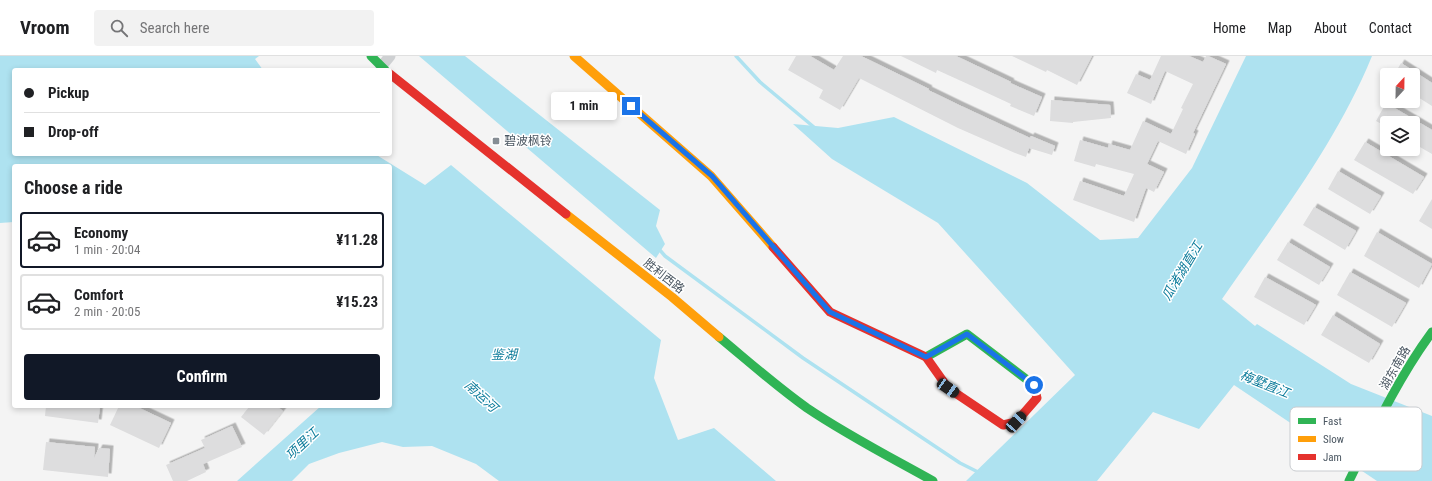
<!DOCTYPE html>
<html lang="en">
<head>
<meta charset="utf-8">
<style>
	body { margin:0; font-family:"Roboto Condensed","Noto Sans SC",sans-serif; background:#f2f2f2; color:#202124; height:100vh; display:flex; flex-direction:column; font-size:15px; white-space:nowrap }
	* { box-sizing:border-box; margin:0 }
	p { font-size:13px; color:#757577 }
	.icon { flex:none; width:22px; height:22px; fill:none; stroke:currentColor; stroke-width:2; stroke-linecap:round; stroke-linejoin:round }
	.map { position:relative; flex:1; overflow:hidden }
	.side { position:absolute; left:12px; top:108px; width:380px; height:244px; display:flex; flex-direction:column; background:#fff; border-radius:4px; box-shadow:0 2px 6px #0003 }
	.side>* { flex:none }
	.banner { position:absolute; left:12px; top:12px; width:380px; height:88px; border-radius:4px; box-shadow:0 2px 6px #0003; display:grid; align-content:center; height:88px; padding:0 12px; background:#fff }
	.needle { width:26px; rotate:22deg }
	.fabs { position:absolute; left:1380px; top:12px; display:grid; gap:8px }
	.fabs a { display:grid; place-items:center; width:40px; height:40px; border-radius:4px; background:#fff; box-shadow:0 2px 6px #0003; font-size:20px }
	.end { position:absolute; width:18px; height:18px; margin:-9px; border:5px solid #1a73e8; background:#fff; box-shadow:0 0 0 2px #fff }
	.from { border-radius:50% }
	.bubble { position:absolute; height:28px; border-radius:4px; background:#fff; box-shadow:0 2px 6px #0003; font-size:13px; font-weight:700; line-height:28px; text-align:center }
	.car { position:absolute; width:12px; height:24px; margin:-12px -6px; border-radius:5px; box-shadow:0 0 3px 1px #0007; background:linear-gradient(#222 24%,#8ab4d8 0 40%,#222 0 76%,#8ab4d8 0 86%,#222 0) }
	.banner b { display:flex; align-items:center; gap:14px; height:38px; font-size:15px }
	.banner b+b { border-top:1px solid #e0e0e0 }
	.banner i { width:10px; height:10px; background:#202124 }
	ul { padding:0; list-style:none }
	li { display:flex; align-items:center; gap:12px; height:56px; margin:0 8px 6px; padding:0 4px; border:2px solid #e0e0e0; border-radius:4px }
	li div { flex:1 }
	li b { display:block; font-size:15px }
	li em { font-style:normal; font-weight:700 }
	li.selected { border-color:#111827 }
	li>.icon { width:36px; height:36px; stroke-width:1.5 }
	h2 { padding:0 12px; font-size:18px; line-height:48px }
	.primary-button { display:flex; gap:8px; margin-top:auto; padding:8px 12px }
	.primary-button a { flex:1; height:46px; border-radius:4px; background:#111827; color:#fff; font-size:16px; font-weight:700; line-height:46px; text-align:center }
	header { display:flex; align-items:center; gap:24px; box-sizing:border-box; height:56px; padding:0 20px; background:#fff; border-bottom:1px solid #e0e0e0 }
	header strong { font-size:19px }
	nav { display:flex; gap:22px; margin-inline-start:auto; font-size:14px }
	.search { width:280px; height:36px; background:#f2f2f2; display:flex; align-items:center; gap:10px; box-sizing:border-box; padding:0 14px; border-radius:4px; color:#757577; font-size:15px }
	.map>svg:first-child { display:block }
</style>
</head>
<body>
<header>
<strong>Vroom</strong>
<div class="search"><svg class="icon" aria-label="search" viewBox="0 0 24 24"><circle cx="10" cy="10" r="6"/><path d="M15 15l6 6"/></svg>Search here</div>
<nav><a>Home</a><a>Map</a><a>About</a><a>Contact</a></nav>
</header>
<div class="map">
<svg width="1432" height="425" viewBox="0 0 1432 425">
	<defs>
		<filter id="shadow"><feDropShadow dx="3.5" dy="-3.5" stdDeviation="0" flood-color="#0004"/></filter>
	</defs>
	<rect width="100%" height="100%" fill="#f4f4f4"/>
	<g fill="#aee2f0">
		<polygon points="0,0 259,0 255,3 263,14 14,14 14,98 375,98 425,129 451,109 661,284 654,322 678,384 714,372 776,425 499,425 476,408 432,390 403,391 382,386 339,397 309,408 292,425 237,425 321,350 390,350 390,110 14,110 14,166 0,167"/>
		<polygon points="419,0 465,0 660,154 656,170 665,188 656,202"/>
		<path d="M1246,0h126c-36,88 -96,165 -150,243l33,27 2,-2 94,60 81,32v65h-55l-143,-96 -35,44 -46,-17 -56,69h-131l109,-106 -137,-152 -106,-64 -39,-35 45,4 56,-11 133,66 73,57 38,-2 54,-70z"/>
	</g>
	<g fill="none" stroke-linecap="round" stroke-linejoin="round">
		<g stroke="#aee2f0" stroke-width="3.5">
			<polyline points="736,0 760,26 815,72"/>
			<polyline points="658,192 665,200 803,302 960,407 980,417"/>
		</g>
	</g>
	<g fill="#ddddde" filter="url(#shadow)">
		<polygon points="796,0 810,0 834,14 843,0 861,0 929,33 928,34 959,49 1030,82 1031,80 1055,90 1052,99 1029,92 1026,101 1015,97 958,72 859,22 840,54 819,42 823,34 788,14"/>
		<polygon points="901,0 956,0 1011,26 1010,27 1042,41 1034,60 1010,50 1011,48 970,29 937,14 936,17"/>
		<polygon points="1012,0 1092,0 1077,29 1053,17 1053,16 1053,17 1047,14 1046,16"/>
		<polygon points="1161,0 1189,0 1203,6 1206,0 1208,0 1226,8 1193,77 1195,78 1186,98 1158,85 1147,108 1164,116 1154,136 1146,132 1134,166 1073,144 1080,125 1124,140 1134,118 1096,108 1095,111 1074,105 1080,84 1108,92 1109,88 1130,94 1143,65 1171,78 1183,53 1181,52 1193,28 1165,15 1151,48 1127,37 1136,18 1150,24"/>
		<polygon points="1401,7 1432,27 1432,50 1413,38 1413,19 1394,19"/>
		<polygon points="1051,44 1110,49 1111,62 1073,66 1073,67 1050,65"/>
		<polygon points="1386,47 1432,74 1432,98 1413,87 1413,67 1387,67 1387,71 1376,65"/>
		<polygon points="1365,86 1424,121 1413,138 1354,104"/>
		<polygon points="1338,115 1381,140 1370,158 1328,133"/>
		<polygon points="1432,143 1432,173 1419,165"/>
		<polygon points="1314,151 1356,175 1345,194 1303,169"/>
		<polygon points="1377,176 1432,208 1419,232 1364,200"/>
		<polygon points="1288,186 1330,211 1319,229 1277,204"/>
		<polygon points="1350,216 1406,247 1392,271 1337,239"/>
		<polygon points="1265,221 1316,249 1304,269 1254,241"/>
		<polygon points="1333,259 1380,288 1369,307 1321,279"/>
		<polygon points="46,350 100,350 98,367 45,360"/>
		<polygon points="119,350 135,350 171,367 159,392 110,369"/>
		<polygon points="250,350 276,350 283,355 264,379 241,361"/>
		<polygon points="232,370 242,391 203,408 206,416 187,425 173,425 166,409 205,392 201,384"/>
		<polygon points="46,386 95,391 94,402 99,392 110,393 108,421 43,414"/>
	</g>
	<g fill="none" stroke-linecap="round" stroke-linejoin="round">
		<polyline stroke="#ced0d2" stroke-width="11" points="381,11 390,0"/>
		<g stroke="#30b455" stroke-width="9">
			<polyline points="371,0 385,14"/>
			<path d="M719,281c29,24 57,49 88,71 40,27 83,49 126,73"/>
			<polyline points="926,301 967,278 1034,329 1036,338"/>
			<path d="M1349,425c25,-51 49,-103 83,-149"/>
		</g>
		<g stroke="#ff9f0a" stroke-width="9">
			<polyline points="574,0 711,120 773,191"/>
			<polyline points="566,158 672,241 719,281"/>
		</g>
		<g stroke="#e5322d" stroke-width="9">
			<polyline points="390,18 566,158"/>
			<polyline points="773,191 830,256 926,301 948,332 1003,369 1016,366 1037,342 1036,338"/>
		</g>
	</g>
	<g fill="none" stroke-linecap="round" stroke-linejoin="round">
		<polyline stroke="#1a73e8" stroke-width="5" points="631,50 712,120 830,256 926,301 967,278 1034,329"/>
	</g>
	<rect fill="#868d94" stroke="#fff" stroke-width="1.5" x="492" y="81" width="8" height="8" rx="2"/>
	<g text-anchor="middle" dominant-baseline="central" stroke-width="3" stroke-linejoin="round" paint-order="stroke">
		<g font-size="12" fill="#4a5661" stroke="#fff" text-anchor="start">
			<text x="504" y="85">碧波枫铃</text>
		</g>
		<g font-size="12" fill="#4a5661" stroke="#fff">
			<text transform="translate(664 220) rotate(38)">胜利西路</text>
			<text transform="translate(1395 312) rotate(-60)">湖东南路</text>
		</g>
		<g font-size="13" font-style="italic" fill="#0c7c9b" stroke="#fff">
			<text transform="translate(1182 215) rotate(-59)">瓜渚湖直江</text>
			<text x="504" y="298">鉴湖</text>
			<text transform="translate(1265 328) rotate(22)">梅墅直江</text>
			<text transform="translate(481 340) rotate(43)">南运河</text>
			<text transform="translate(302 388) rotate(-43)">项里江</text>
		</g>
	</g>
	<rect x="1290" y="351" width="132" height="64" rx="6" fill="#fff" stroke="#c9ccd0" stroke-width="1"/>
	<rect x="1298" y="362" width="18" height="6" fill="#30b455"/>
	<rect x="1298" y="380" width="18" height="6" fill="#ff9f0a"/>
	<rect x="1298" y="398" width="18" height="6" fill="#e5322d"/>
	<g font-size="11" fill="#4a5661">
		<text x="1323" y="369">Fast</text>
		<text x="1323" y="387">Slow</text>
		<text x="1323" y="405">Jam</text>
	</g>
</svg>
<div class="fabs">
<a><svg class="needle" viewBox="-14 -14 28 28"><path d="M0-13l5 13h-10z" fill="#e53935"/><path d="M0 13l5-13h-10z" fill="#757577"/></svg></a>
<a><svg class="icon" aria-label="layers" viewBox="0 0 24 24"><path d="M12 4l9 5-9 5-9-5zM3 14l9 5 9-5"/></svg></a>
</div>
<i class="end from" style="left:1034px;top:329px"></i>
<i class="end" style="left:631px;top:50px"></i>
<div class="bubble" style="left:551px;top:36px;width:66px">1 min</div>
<i class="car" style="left:948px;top:332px;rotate:124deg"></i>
<i class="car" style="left:1016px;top:366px;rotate:42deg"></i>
<div class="banner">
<b><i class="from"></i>Pickup</b>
<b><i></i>Drop-off</b>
</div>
<section class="side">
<h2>Choose a ride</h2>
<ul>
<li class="selected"><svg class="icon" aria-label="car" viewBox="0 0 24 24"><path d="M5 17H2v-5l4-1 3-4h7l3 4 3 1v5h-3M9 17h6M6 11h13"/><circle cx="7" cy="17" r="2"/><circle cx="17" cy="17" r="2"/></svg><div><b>Economy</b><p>1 min · 20:04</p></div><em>¥11.28</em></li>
<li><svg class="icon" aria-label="car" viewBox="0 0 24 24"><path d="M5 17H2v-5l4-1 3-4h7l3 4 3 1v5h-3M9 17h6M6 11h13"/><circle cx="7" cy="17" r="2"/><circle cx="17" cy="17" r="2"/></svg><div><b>Comfort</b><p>2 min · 20:05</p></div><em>¥15.23</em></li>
</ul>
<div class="primary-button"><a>Confirm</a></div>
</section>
</div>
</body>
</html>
